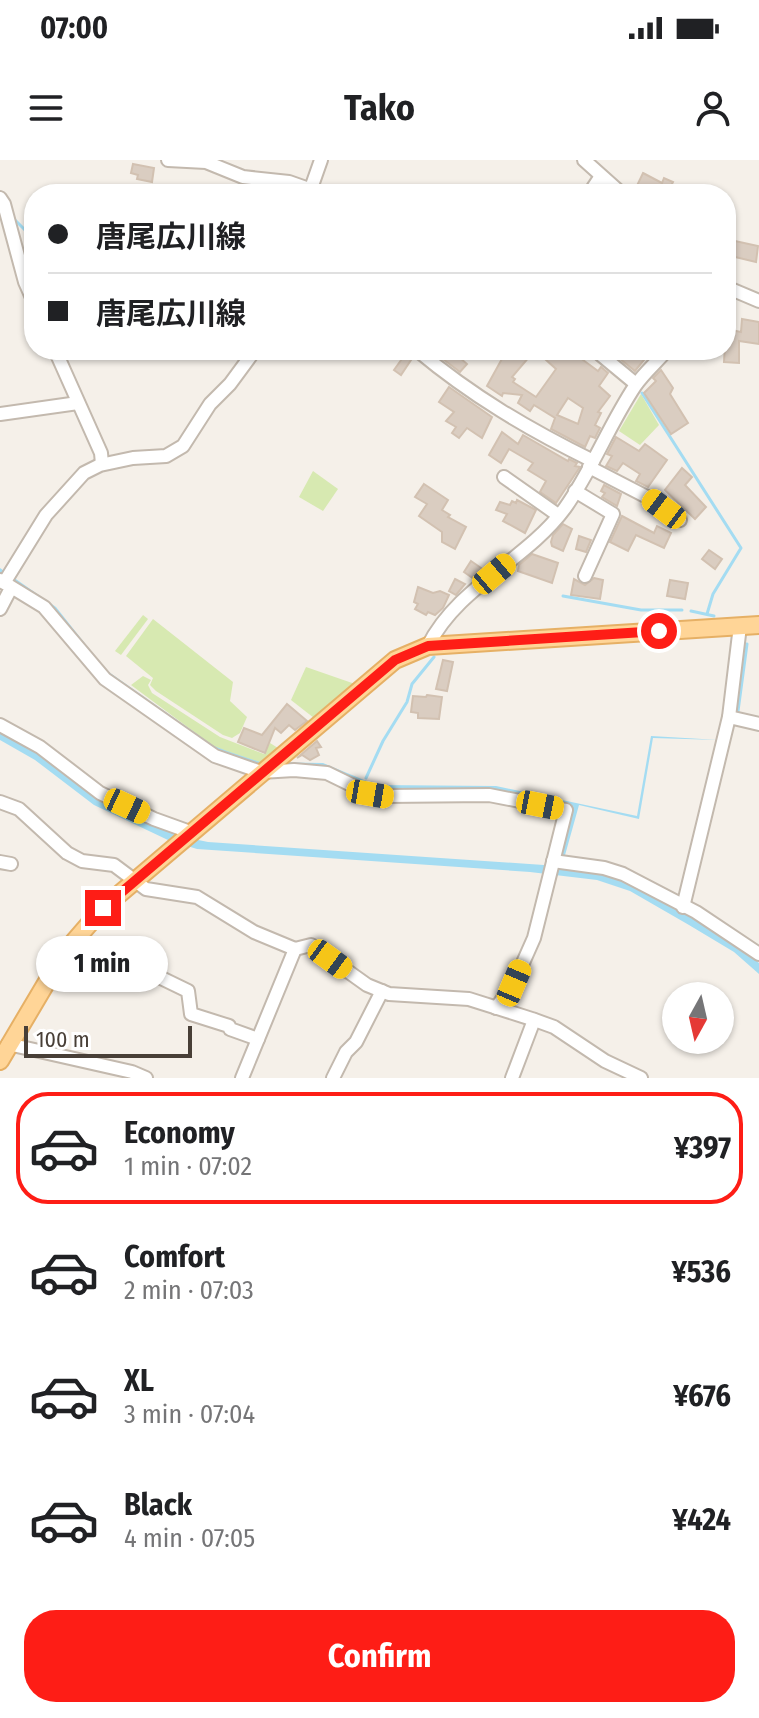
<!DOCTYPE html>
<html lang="en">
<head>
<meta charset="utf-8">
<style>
	body { margin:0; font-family:"Fira Sans Condensed","Noto Sans JP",sans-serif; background:#f6f6f6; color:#202124; height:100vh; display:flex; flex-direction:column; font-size:30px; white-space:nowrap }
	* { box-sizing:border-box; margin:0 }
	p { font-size:26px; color:#757577 }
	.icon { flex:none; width:44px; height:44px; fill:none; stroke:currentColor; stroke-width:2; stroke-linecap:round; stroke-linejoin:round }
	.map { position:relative; height:918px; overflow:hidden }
	.drawer { display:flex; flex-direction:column; background:#fff; flex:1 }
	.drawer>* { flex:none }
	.banner { position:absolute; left:24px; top:24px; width:712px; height:176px; border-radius:32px; box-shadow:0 2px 6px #0004; display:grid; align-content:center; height:176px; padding:0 24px; background:#fff }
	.needle { width:52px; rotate:188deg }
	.tools { position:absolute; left:662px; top:822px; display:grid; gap:16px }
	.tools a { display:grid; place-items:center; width:72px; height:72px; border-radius:50%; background:#fff; box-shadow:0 2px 6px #0004; font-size:40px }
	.scale { position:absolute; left:24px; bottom:20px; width:168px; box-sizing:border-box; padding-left:8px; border:4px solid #483f37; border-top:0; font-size:22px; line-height:28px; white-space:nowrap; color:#483f37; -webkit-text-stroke:6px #fff; paint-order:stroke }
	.end { position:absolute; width:36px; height:36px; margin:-18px; border:10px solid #fe1d16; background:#fff; box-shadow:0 0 0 4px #fff }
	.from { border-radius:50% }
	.bubble { position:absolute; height:56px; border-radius:28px; background:#fff; box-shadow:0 2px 6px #0004; font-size:26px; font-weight:700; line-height:56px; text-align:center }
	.car { position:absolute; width:24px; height:48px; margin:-24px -12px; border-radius:10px; box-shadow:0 0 6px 2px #0007; background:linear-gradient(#f5c518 24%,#345 0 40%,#f5c518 0 76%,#345 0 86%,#f5c518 0) }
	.banner b { display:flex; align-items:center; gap:28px; height:76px; font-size:30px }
	.banner b+b { border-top:2px solid #e0e0e0 }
	.banner i { width:20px; height:20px; background:#202124 }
	ul { padding:14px 0 0; list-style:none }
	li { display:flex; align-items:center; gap:24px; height:112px; margin:0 16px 12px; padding:0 8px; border:4px solid transparent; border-radius:32px }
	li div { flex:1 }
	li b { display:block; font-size:30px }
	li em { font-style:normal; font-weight:700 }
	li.active { border-color:#fe1d16 }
	li>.icon { width:72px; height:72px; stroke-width:1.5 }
	.action { display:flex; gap:16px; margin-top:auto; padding:16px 24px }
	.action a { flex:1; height:92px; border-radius:32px; background:#fe1d16; color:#fff; font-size:32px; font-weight:700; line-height:92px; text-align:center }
	.status { display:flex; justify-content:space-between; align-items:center; height:56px; padding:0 40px; background:#fff; direction:ltr }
	.status svg { height:22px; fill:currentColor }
	header { display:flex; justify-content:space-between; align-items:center; height:104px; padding:0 24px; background:#fff; font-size:36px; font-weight:700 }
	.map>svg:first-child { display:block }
</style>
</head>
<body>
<div class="status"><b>07:00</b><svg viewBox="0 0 49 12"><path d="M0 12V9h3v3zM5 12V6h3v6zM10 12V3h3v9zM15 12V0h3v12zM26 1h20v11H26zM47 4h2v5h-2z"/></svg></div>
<header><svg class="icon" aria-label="menu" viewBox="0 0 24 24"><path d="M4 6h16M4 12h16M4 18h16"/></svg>Tako<svg class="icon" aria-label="person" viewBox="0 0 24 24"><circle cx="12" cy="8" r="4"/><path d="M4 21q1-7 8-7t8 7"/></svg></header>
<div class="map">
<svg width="759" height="918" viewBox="0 0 759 918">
	<rect width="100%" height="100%" fill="#f5f0e9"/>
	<g fill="#d7e9b1">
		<polygon points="641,234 659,265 640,285 619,271"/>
		<polygon points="313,311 338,329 323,351 299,337"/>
		<polygon points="143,455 148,459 121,495 115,491"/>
		<polygon points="153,459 233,522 230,541 247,557 240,573 232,578 223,575 156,531 150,525 153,518 126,496"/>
		<polygon points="306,507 355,524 314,558 291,540"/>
		<polygon points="143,516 151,520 148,525 152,533 220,577 264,594 270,583 278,588 260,603 217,589 131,525"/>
	</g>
	<path fill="#a4dcf2" d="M0,408l56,39 50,63 108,76 13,5 33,11 63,1 53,22 120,1 141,30 14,-80 68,4 -66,-2 -14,81 -60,-14 -17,61c16,3 34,4 49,9 39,14 118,60 148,88v11l-25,-22 -45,-27 -59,-34 -33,-11 -67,-8 -333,-23 -29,-9 -74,-35 -59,-45 -35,-20v-9l39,21 62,46 78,38 29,6 350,24 12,-59 -198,-17 -39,-19 -74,-4 -34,-11 -116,-78 -72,-80 -37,-24z"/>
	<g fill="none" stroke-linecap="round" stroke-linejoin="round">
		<g stroke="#a4dcf2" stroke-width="3">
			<polyline points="14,59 34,79"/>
			<polyline points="642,233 741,388 713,434 707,454"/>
			<polyline points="563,436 641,450 682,450"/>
			<polyline points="691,451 714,456"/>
			<polyline points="738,551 747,484"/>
			<polyline points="366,618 383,581 407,542 412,524 434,497"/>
			<polyline points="518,829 529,803"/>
		</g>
	</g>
	<g fill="#dacdc1" stroke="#d2c1b1" stroke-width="2" fill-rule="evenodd">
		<polygon points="133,4 154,8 152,22 137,19 138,15 131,13"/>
		<polygon points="643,13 662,23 664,18 673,22 667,34 633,34"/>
		<polygon points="735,81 758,86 756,102 731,96"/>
		<polygon points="742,159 759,162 759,184 739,181 739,203 724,202 726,169 741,172"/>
		<polygon points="431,190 451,190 467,204 460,212"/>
		<path d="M495,190h91l2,5 -5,5 15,11 3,-4 7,6 -9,13 11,10 -12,16 3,1 -6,12 5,3 -5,10 -5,-2 -5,11 -34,-18 4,-11 -21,-13 -4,6 -12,-8 4,-8 -19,-2 -1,3 -15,-10 16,-29zM535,190l21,19 -20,28 -23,-15 2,-3 -3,-2zM568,238l15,10 -5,16 -21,-9z"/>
		<polygon points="616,190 631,190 644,200 635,211 614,194"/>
		<polygon points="404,196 411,200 401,215 394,210"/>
		<polygon points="661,210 673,228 670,234 688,263 671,274 644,233 656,221 653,218"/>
		<polygon points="449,227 492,257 482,278 467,268 459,278 452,273 456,267 446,261 454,252 439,242"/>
		<polygon points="502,272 518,284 523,275 568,301 569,299 577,303 575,306 580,307 556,343 540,332 546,321 528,310 533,303 509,289 501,303 489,295"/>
		<polygon points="616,277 639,291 645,284 667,300 648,327 636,321 640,314 623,303 617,311 606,306 612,296 607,294"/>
		<polygon points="682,308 692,317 685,325 706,347 695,359 665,330"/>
		<polygon points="424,324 448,340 442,350 450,355 448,357 466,367 455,389 442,382 442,372 419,356 427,344 415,337"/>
		<polygon points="604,325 621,334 617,346 602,337 605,333 601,331"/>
		<polygon points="517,340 536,350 525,373 503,361 507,354 496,350 500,342 510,345 512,341 516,343"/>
		<polygon points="622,356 654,373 657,366 671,373 664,388 636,375 628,391 610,382"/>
		<polygon points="563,364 572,369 563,391 552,386 551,382 553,375"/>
		<polygon points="579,376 591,380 586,392 576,389"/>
		<polygon points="709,390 722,399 715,409 702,399"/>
		<polygon points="532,394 558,403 552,423 518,411 519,405"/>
		<polygon points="471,401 484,410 474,419 464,412"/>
		<polygon points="594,418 603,420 600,439 571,435 574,419 585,425"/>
		<polygon points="455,419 465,424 456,435 449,431"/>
		<polygon points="670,420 688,423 685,439 667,436"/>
		<polygon points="418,427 433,433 440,431 449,435 443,448 435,455 428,452 426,455 415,449 418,444 414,442"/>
		<polygon points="443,500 453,502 447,531 436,529"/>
		<polygon points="427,535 442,537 439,559 418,558 418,553 411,552 413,536 426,537"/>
		<polygon points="287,544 307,561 295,570 289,565 281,573 275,568 265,593 238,582 244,568 262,575"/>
		<polygon points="317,581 321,587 316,588 319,595 310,600 302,595 297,598"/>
	</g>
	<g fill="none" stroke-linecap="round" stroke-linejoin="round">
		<g stroke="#c3b9ae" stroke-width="16">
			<g id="minor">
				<polyline points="168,0 206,2 243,17 289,22 323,34"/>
				<polyline points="584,0 622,34"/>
				<polyline points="309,34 321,0"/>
				<polyline points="589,34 601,16"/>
				<polyline points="0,38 4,44 25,122 34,142"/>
				<polyline points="726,127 759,141"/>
				<polyline points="55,190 101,293 102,304"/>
				<path d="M417,190c55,46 111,79 176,111"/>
				<polyline points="595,190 636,224"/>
				<polyline points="0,254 78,243"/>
				<polyline points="589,307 649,338 680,360"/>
				<polyline points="504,317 558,355"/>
				<polyline points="575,331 613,354 585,416"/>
				<polyline points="0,420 44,447 105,519 215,596 261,612 294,610 327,613 370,634 386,636 489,635 566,650 534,778 514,823 496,848"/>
				<polyline points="4,423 46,355 84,313 100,305 133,298 166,296 183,286 210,244 230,224 255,190"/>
				<polyline points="0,449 11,428"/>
				<path d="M428,486c30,-60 98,-85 137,-138 27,-38 44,-83 70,-122 9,-13 22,-24 32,-36"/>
				<polyline points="729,557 759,564"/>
				<polyline points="0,565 40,587 100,633 154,659 190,672"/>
				<polyline points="0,642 19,649 67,693 82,701 114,705 146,729 197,737 254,772 295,789 311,785 367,825 389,834 469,839 532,859 554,867 605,901 641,918"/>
				<polyline points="553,701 604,708 623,714 696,752 759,794"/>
				<polyline points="0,702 11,704"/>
				<polyline points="683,747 729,557 740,466"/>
				<polyline points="64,793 86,804 155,815 188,831 191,854 229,866 230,869 258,879"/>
				<polyline points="8,884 132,912 146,918"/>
				<polyline points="242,918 295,789"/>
				<polyline points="333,918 346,892 356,882 382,831"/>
				<polyline points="512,918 534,860"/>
			</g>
		</g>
		<g stroke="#e6b065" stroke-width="20">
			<polyline id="major" points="0,901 64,793 103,748 395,500 428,486 759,465"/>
		</g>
		<use href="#minor" stroke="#fff" stroke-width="12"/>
		<use href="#major" stroke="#ffd597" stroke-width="16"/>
	</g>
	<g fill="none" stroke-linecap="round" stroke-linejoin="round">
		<polyline stroke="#fe1d16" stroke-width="10" points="103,748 395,500 428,486 659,471"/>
	</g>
</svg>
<div class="tools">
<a><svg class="needle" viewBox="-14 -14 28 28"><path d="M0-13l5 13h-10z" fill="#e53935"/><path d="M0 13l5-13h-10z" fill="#757577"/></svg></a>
</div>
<div class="scale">100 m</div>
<i class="end from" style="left:659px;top:471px"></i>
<i class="end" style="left:103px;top:748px"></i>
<div class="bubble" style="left:36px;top:776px;width:132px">1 min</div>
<i class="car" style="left:664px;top:349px;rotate:307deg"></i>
<i class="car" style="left:494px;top:414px;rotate:50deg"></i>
<i class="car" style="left:370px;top:634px;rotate:100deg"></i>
<i class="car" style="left:540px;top:645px;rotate:101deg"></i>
<i class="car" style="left:127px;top:646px;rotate:115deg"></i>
<i class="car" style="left:330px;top:799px;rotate:126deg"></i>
<i class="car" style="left:514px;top:823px;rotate:23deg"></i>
<div class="banner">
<b><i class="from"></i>唐尾広川線</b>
<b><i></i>唐尾広川線</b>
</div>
</div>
<section class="drawer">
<ul>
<li class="active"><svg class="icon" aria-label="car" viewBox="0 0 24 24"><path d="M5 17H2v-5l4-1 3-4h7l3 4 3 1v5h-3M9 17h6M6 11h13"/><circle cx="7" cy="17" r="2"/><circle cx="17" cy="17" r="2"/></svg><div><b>Economy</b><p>1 min · 07:02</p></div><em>¥397</em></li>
<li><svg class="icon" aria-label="car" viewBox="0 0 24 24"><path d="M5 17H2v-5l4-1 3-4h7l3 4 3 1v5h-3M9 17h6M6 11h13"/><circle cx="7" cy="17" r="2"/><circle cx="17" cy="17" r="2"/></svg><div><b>Comfort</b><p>2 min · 07:03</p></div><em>¥536</em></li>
<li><svg class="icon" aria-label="car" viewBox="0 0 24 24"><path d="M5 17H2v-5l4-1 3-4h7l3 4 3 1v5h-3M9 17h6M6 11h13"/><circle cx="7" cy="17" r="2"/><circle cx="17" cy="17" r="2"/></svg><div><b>XL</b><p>3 min · 07:04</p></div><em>¥676</em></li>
<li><svg class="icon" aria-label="car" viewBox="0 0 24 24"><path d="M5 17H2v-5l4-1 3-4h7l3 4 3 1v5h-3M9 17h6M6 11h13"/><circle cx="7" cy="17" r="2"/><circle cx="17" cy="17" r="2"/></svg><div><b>Black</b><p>4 min · 07:05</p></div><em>¥424</em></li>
</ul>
<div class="action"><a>Confirm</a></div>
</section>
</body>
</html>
